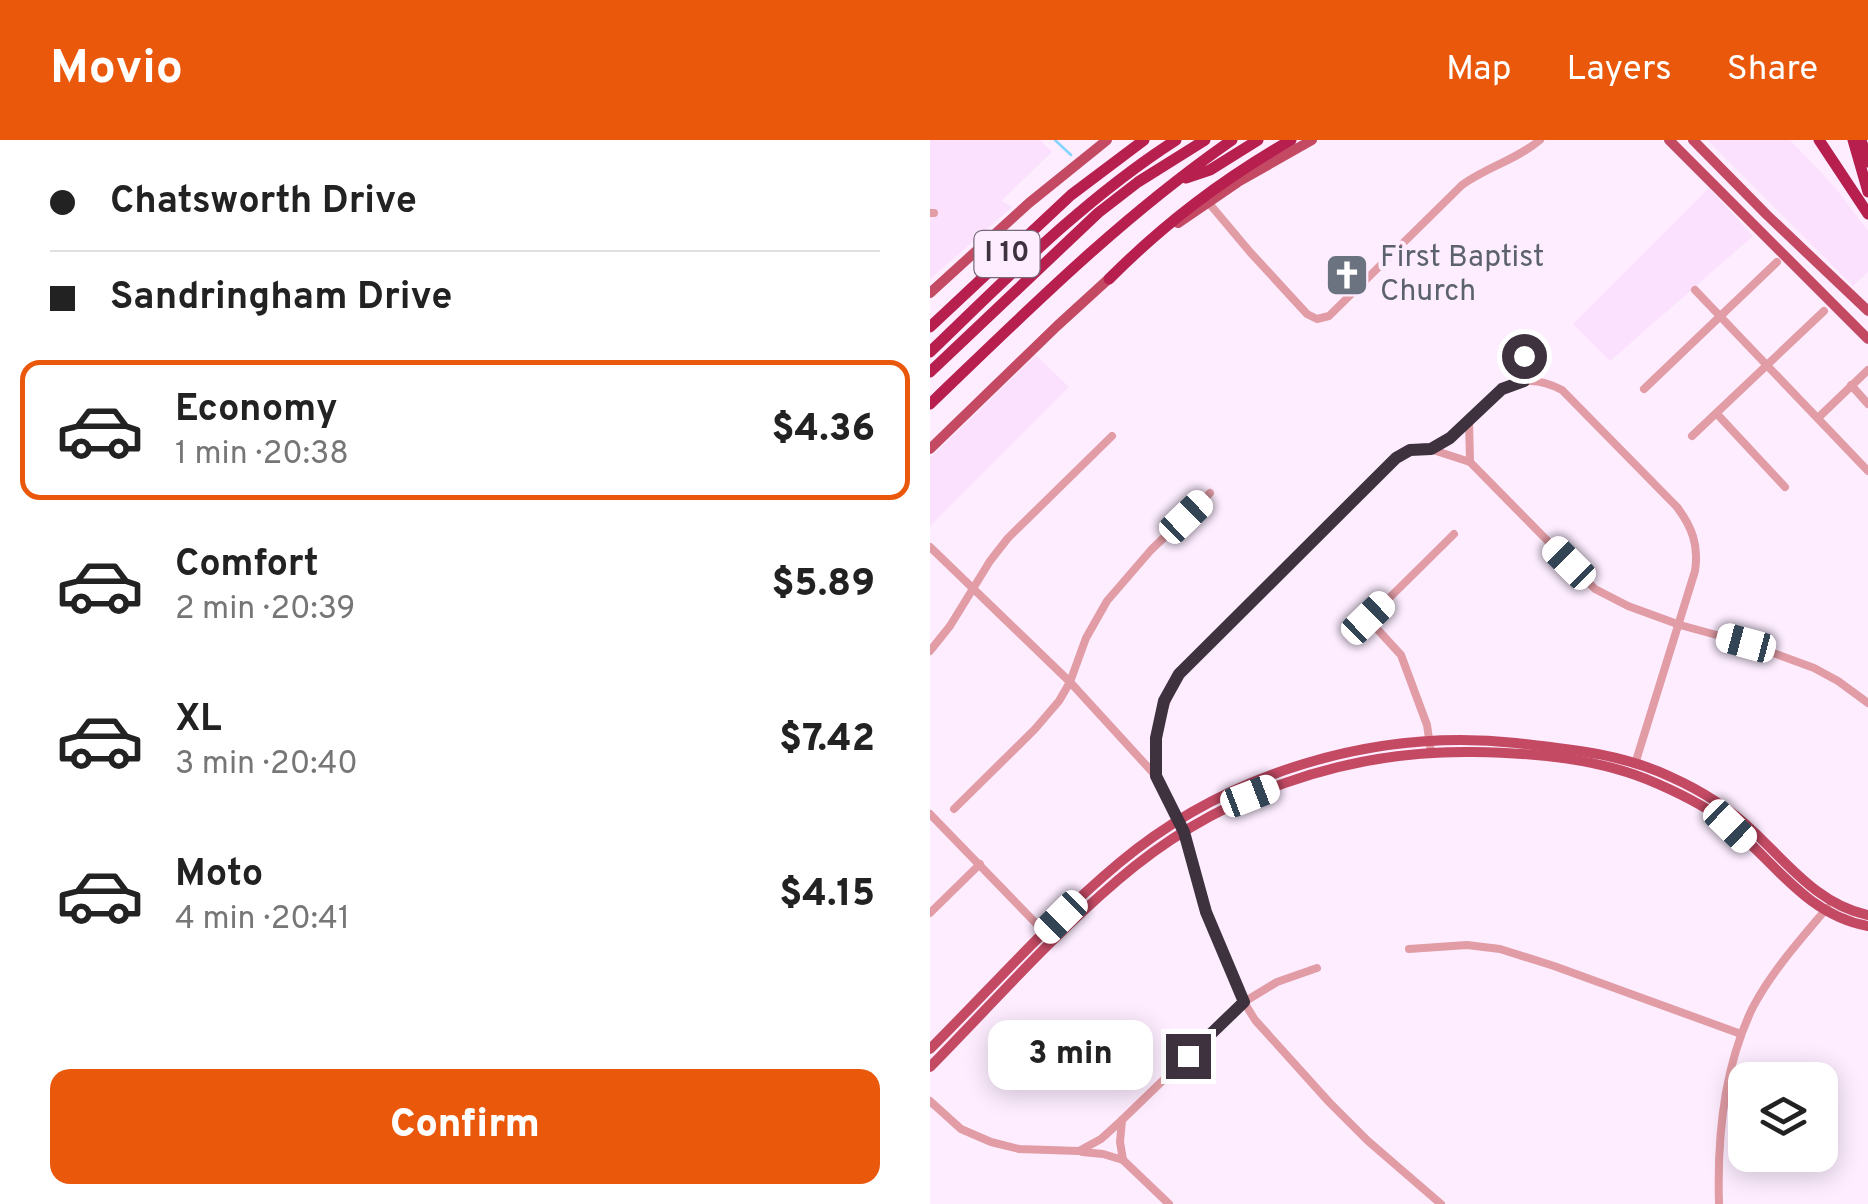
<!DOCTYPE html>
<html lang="en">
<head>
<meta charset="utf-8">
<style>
	body { margin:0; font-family:Overpass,sans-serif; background:#f2f2f2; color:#222; height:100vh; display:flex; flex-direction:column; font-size:38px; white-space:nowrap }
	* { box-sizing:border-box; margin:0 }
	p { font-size:32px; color:#767676 }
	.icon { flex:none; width:55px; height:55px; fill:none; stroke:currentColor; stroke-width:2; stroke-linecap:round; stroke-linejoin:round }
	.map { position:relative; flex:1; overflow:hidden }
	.sheet { display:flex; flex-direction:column; background:#fff; width:930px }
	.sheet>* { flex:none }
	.top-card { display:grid; align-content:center; height:220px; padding:0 50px; background:#fff }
	.fabs { position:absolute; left:798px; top:922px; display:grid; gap:20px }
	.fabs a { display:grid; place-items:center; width:110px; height:110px; border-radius:20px; background:#fff; box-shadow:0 5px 25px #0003; font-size:50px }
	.end { position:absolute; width:45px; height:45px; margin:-22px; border:12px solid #3d323e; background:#fff; box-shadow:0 0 0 5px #fff }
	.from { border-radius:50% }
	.bubble { position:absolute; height:70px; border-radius:20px; background:#fff; box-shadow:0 5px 25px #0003; font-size:32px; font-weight:800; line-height:70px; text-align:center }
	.car { position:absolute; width:30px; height:60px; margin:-30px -15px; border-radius:12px; box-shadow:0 0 8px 2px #0007; background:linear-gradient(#fff 24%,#345 0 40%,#fff 0 76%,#345 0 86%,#fff 0) }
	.top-card b { display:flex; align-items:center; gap:35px; height:95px; font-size:38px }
	.top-card b+b { border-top:2px solid #e0e0e0 }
	.top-card i { width:25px; height:25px; background:#222 }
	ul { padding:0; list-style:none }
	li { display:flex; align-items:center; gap:30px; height:140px; margin:0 20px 15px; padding:0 30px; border:5px solid transparent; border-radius:20px }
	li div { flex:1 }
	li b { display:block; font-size:38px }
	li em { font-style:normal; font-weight:800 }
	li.on { border-color:#ea580c }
	li>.icon { width:90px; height:90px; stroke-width:1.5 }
	.action { display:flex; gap:20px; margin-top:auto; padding:20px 50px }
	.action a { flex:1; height:115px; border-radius:20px; background:#ea580c; color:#fff; font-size:40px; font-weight:800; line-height:115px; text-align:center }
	header { display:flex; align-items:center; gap:60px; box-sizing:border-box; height:140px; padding:0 50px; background:#ea580c; color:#fff }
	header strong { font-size:48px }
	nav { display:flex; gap:55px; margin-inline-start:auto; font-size:35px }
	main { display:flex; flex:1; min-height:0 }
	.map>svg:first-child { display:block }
</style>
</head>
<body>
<header>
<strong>Movio</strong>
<nav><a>Map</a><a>Layers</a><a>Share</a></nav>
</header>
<main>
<section class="sheet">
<div class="top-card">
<b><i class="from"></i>Chatsworth Drive</b>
<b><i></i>Sandringham Drive</b>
</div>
<ul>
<li class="on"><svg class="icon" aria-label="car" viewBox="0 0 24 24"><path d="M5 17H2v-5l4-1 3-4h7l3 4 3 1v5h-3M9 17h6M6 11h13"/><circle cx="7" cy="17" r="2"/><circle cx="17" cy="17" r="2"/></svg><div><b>Economy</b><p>1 min · 20:38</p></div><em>$4.36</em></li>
<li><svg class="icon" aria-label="car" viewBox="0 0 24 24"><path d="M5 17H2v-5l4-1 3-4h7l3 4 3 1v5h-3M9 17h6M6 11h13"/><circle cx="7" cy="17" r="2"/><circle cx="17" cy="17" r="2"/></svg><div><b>Comfort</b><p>2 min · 20:39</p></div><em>$5.89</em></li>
<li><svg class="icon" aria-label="car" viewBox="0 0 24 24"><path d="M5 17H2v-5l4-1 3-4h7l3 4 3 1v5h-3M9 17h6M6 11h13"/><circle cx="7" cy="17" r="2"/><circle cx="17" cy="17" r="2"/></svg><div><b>XL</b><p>3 min · 20:40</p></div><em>$7.42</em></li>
<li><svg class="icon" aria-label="car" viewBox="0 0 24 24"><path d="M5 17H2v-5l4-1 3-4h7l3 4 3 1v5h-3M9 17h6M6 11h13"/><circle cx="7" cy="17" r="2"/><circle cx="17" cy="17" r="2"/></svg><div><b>Moto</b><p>4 min · 20:41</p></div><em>$4.15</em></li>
</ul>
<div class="action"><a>Confirm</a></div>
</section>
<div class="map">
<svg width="938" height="1064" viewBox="0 0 938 1064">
	<rect width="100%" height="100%" fill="#fdedff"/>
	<g fill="#fbe1fe">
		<polygon points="0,0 110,0 122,12 71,61 82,67 0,139"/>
		<polygon points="777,0 860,0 904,46 938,91 938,132 923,146"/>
		<polygon points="779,48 823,96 680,221 643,184"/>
		<polygon points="106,215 139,247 0,386 0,318"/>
	</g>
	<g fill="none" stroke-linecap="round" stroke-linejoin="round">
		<polyline stroke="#83d3ff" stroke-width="2.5" points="125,0 141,15"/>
		<g stroke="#e19ca5" stroke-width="8">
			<path d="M278,62l42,50 57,62 10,5 12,-3 133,-131c25,-18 54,-25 78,-45"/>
			<polyline points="0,73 4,73"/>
			<polyline points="765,150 938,331"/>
			<polyline points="594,217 610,211 610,206 601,200 594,204 594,241"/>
			<polyline points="921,245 938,264"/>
			<polyline points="714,249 847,122"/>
			<polyline points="787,274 855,347"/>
			<polyline points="889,277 938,230"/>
			<polyline points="539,280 540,322"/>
			<polyline points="762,296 894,171"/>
			<polyline points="503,310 540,322 665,449 698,466 750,485 816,503 884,528 908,541 938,563"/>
			<polyline points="0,407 140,542 226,636 254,691 276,772 314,862 325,880 399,962 438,1001 511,1064"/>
			<polyline points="0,511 20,486 60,421 78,398 182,296"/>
			<polyline points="501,612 497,585 471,515 438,479 524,394"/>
			<path d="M226,636c1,-43 2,-63 23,-101l217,-217c5,-3 9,-7 14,-8 17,-6 20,2 38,-11 38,-28 58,-79 114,-49l115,117c15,20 22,38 18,64l-60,193"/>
			<polyline points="24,669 105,589 129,561 140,542 156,498 177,461 221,410 280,353"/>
			<polyline points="0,674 123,801"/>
			<polyline points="0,773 50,724"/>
			<polyline points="479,809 537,805 570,809 624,826 811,894"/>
			<polyline points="0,961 31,989 61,1002 89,1009 149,1011 171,999 192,980 314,862 347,842 387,828"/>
			<polyline points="192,980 190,1002 193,1020"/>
			<polyline points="152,1012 173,1014 193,1020 239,1064"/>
			<path d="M789,1064c-2,-65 5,-138 34,-197 19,-36 48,-68 74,-99"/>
		</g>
		<g stroke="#c44a64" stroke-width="10">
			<polyline points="739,0 938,199"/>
			<polyline points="763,0 837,75 938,171"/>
			<polyline points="248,83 308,42 382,0"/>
			<polyline points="0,153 99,63 177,0"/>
			<polyline points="0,309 127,186 184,134"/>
			<path d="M0,909c62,-62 122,-130 189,-186 109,-91 257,-135 397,-120 53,6 107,11 155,34 29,13 59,32 82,54 35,33 66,74 115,84"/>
			<path d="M0,927c62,-63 121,-130 188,-187 98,-85 226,-130 355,-128 62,1 127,6 185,32 25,11 51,24 72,41 45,38 77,90 138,101"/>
		</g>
		<g stroke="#b7204e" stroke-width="11">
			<polyline points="889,0 938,74"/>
			<polyline points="923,0 938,52"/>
			<polyline points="931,0 938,22"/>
			<polyline points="256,38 280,30 328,0"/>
			<path d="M179,139c57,-57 113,-99 182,-139"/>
			<polyline points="0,187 141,55 214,0"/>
			<path d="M0,212c78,-75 154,-153 246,-212"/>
			<polyline points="0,232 168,73 208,42 275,0"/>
			<path d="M0,264c98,-94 190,-186 302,-264"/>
		</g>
	</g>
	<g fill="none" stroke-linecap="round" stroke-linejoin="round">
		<polyline stroke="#3d323e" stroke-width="12" points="258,916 314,862 276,772 254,692 226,636 226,598 234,561 249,534 466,318 480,310 501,309 520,298 572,249 594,241 594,216"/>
	</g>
	<defs>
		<g id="church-square" transform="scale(2.25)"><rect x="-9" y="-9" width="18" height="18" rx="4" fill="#6b7280" stroke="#fdedff"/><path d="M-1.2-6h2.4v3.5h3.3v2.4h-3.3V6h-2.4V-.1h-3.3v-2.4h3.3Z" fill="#fff"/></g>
	</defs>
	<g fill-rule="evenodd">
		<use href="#church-square" x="417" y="135"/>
	</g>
	<g text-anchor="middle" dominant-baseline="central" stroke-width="9" stroke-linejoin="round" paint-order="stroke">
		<rect fill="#fdedff" stroke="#776a78" stroke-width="2.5" x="44.5" y="91" width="65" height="46" rx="8"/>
		<g font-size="28" font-weight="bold" fill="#3d323e">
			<text x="77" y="114">I 10</text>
		</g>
		<g font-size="30" fill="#5b616d" stroke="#fdedff" text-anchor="start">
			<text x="450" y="118">First Baptist<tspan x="450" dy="34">Church</tspan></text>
		</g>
	</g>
</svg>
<div class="fabs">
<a><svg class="icon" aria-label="layers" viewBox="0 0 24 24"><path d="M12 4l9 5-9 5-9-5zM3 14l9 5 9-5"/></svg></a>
</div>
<i class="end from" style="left:594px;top:216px"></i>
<i class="end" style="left:258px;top:916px"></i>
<div class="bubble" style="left:58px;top:880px;width:165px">3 min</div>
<i class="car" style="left:256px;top:377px;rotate:46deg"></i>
<i class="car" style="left:639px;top:423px;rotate:315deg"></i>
<i class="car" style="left:438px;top:478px;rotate:46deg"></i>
<i class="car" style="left:816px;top:503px;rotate:285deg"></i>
<i class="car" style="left:320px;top:656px;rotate:69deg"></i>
<i class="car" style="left:800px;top:686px;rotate:134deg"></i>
<i class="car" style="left:131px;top:777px;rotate:225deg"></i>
</div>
</main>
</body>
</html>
